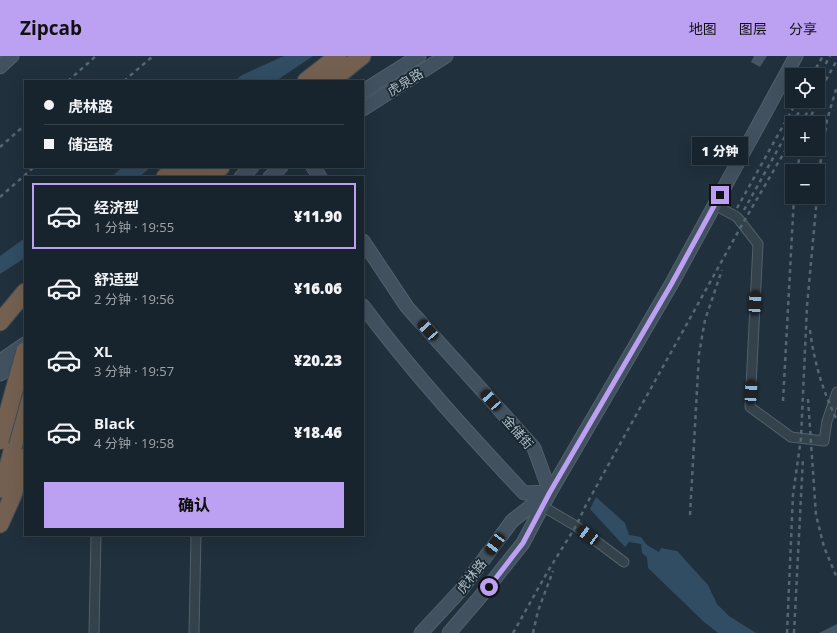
<!DOCTYPE html>
<html lang="zh">
<head>
<meta charset="utf-8">
<style>
	body { margin:0; font-family:"Open Sans","Noto Sans SC",sans-serif; background:#212c35; color:#f1f3f6; height:100vh; display:flex; flex-direction:column; font-size:15px; white-space:nowrap }
	* { box-sizing:border-box; margin:0 }
	p { font-size:13px; color:#9fa4aa }
	.icon { flex:none; width:22px; height:22px; fill:none; stroke:currentColor; stroke-width:2; stroke-linecap:round; stroke-linejoin:round }
	.map { position:relative; flex:1; overflow:hidden }
	.side { position:absolute; left:24px; top:120px; width:340px; height:360px; display:flex; flex-direction:column; background:#18242d; border-radius:0px; box-shadow:0 4px 16px #0002,0 0 0 1px #364149 }
	.side>* { flex:none }
	.hud { position:absolute; left:24px; top:24px; width:340px; height:88px; border-radius:0px; box-shadow:0 4px 16px #0002,0 0 0 1px #364149; display:grid; align-content:center; height:88px; padding:0 20px; background:#18242d }
	.fabs { position:absolute; left:785px; top:12px; display:grid; gap:8px }
	.fabs a { display:grid; place-items:center; width:40px; height:40px; border-radius:0px; background:#18242d; box-shadow:0 4px 16px #0002,0 0 0 1px #364149; font-size:20px }
	.end { position:absolute; width:18px; height:18px; margin:-9px; border:5px solid #bca0f2; background:#111; box-shadow:0 0 0 2px #111 }
	.from { border-radius:50% }
	.bubble { position:absolute; height:28px; border-radius:0px; background:#18242d; box-shadow:0 4px 16px #0002,0 0 0 1px #364149; font-size:13px; font-weight:800; line-height:28px; text-align:center }
	.car { position:absolute; width:12px; height:24px; margin:-12px -6px; border-radius:5px; box-shadow:0 0 3px 1px #0007; background:linear-gradient(#222 24%,#8ab4d8 0 40%,#222 0 76%,#8ab4d8 0 86%,#222 0) }
	.hud b { display:flex; align-items:center; gap:14px; height:38px; font-size:15px }
	.hud b+b { border-top:1px solid #364149 }
	.hud i { width:10px; height:10px; background:#f1f3f6 }
	ul { padding:7px 0 0; list-style:none }
	li { display:flex; align-items:center; gap:12px; height:66px; margin:0 8px 6px; padding:0 12px; border:2px solid transparent; border-radius:0px }
	li div { flex:1 }
	li b { display:block; font-size:15px }
	li em { font-style:normal; font-weight:800 }
	li.active { border-color:#bca0f2 }
	li>.icon { width:36px; height:36px; stroke-width:1.5 }
	.action { display:flex; gap:8px; margin-top:auto; padding:8px 20px }
	.action a { flex:1; height:46px; border-radius:0px; background:#bca0f2; color:#111; font-size:16px; font-weight:800; line-height:46px; text-align:center }
	header { display:flex; align-items:center; gap:24px; box-sizing:border-box; height:56px; padding:0 20px; background:#bca0f2; color:#111 }
	header strong { font-size:19px }
	nav { display:flex; gap:22px; margin-inline-start:auto; font-size:14px }
	.map>svg:first-child { display:block }
</style>
</head>
<body>
<header>
<strong>Zipcab</strong>
<nav><a>地图</a><a>图层</a><a>分享</a></nav>
</header>
<div class="map">
<svg width="837" height="577" viewBox="0 0 837 577">
	<rect width="100%" height="100%" fill="#20303c"/>
	<g fill="#314d63">
		<polygon points="284,0 313,0 276,25 234,25 242,19"/>
		<polygon points="123,111 151,111 139,121 111,121"/>
		<polygon points="25,182 25,202 0,218 0,200"/>
		<polygon points="596,441 625,467 629,479 641,481 647,489 659,496 661,492 677,495 708,529 717,548 729,560 756,577 718,577 703,565 648,512 647,501 642,497 641,488 629,486 625,491 590,453"/>
	</g>
	<g fill="#445663">
		<polygon points="754,0 767,0 760,11 751,6"/>
		<polygon points="837,568 837,577 819,577"/>
	</g>
	<g fill="none" stroke-linecap="round" stroke-linejoin="round">
		<g stroke="#52606a" stroke-width="11">
			<g id="street">
				<polyline points="715,149 737,161 758,188 750,351 791,381 824,385 827,365 837,336"/>
				<polyline points="542,450 576,470 624,506"/>
				<polyline points="94,577 96,479"/>
				<polyline points="194,577 196,479"/>
			</g>
		</g>
		<g stroke="#52606a" stroke-width="15">
			<g id="secondary">
				<polyline points="0,11 12,0"/>
				<polyline points="363,35 419,0"/>
				<polyline points="363,53 446,0"/>
				<polyline points="313,111 320,121"/>
				<polyline points="241,121 252,111"/>
				<polyline points="270,121 281,111"/>
				<path d="M363,185l44,66 127,141 16,44 -26,1c-56,-60 -112,-121 -161,-187"/>
				<polyline points="0,305 25,288"/>
				<polyline points="0,318 25,303"/>
				<polyline points="421,577 461,534 512,465 545,439"/>
				<polyline points="449,577 480,541 523,487 550,436 672,227 796,0"/>
			</g>
		</g>
		<g stroke="#3f4d57" stroke-width="19">
			<g id="highway">
				<polyline points="306,25 338,0"/>
				<polyline points="331,25 362,0"/>
				<polyline points="165,121 178,111"/>
				<polyline points="183,121 196,111"/>
				<polyline points="208,121 221,111"/>
				<polyline points="0,266 25,236"/>
				<polyline points="0,433 5,422 25,346"/>
				<polyline points="0,468 13,439 25,401"/>
			</g>
		</g>
		<use href="#street" stroke="#34424c" stroke-width="9"/>
		<use href="#secondary" stroke="#425160" stroke-width="13"/>
		<use href="#highway" stroke="#736050" stroke-width="17"/>
		<g stroke="#566774" stroke-width="2.5" stroke-dasharray="4 4" stroke-linecap="butt">
			<polyline points="812,19 823,0"/>
			<polyline points="818,22 830,0"/>
			<polyline points="68,25 96,0"/>
			<polyline points="124,25 153,0"/>
			<polyline points="818,38 837,4"/>
			<polyline points="793,67 805,45"/>
			<polyline points="801,67 814,45"/>
			<polyline points="809,67 814,52"/>
			<polyline points="0,91 25,69"/>
			<polyline points="797,115 801,93"/>
			<polyline points="818,123 827,64 837,30"/>
			<polyline points="0,141 34,111"/>
			<polyline points="737,152 797,45"/>
			<polyline points="744,154 792,68"/>
			<path d="M810,274c4,32 13,62 27,90"/>
			<polyline points="808,343 816,459 824,491 837,522"/>
			<polyline points="783,345 794,141"/>
			<polyline points="690,459 699,298 705,264 722,214"/>
			<polyline points="513,577 548,515 576,470 586,449 743,167 792,83"/>
			<polyline points="533,577 538,555 553,515"/>
			<polyline points="787,577 793,439 801,382 807,250 817,141"/>
			<polyline points="794,577 803,402"/>
		</g>
		<g stroke="#3f4d57" stroke-width="19" stroke-linecap="butt">
			<polyline id="highway-bridge" points="0,385 25,295"/>
		</g>
		<use href="#highway-bridge" stroke="#736050" stroke-width="17"/>
	</g>
	<g fill="none" stroke-linecap="round" stroke-linejoin="round">
		<polyline stroke="#bca0f2" stroke-width="5" points="489,531 523,487 550,436 672,227 720,139"/>
	</g>
	<g text-anchor="middle" dominant-baseline="central" stroke-width="3.5" stroke-linejoin="round" paint-order="stroke">
		<g font-size="13" fill="#afbdc8" stroke="#192731">
			<text transform="translate(405 26) rotate(-32)">虎泉路</text>
			<text transform="translate(518 376) rotate(49)">金储街</text>
			<text transform="translate(471 520) rotate(-52)">虎林路</text>
		</g>
	</g>
</svg>
<div class="fabs">
<a><svg class="icon" aria-label="locate" viewBox="0 0 24 24"><circle cx="12" cy="12" r="6"/><path d="M12 2v4M12 18v4M2 12h4M18 12h4"/></svg></a>
<a>+</a>
<a>−</a>
</div>
<i class="end from" style="left:489px;top:531px"></i>
<i class="end" style="left:720px;top:139px"></i>
<div class="bubble" style="left:692px;top:81px;width:56px">1 分钟</div>
<i class="car" style="left:755px;top:247px;rotate:3deg"></i>
<i class="car" style="left:428px;top:274px;rotate:318deg"></i>
<i class="car" style="left:751px;top:336px;rotate:3deg"></i>
<i class="car" style="left:491px;top:344px;rotate:318deg"></i>
<i class="car" style="left:588px;top:479px;rotate:306deg"></i>
<i class="car" style="left:495px;top:488px;rotate:216deg"></i>
<div class="hud">
<b><i class="from"></i>虎林路</b>
<b><i></i>储运路</b>
</div>
<section class="side">
<ul>
<li class="active"><svg class="icon" aria-label="car" viewBox="0 0 24 24"><path d="M5 17H2v-5l4-1 3-4h7l3 4 3 1v5h-3M9 17h6M6 11h13"/><circle cx="7" cy="17" r="2"/><circle cx="17" cy="17" r="2"/></svg><div><b>经济型</b><p>1 分钟 · 19:55</p></div><em>¥11.90</em></li>
<li><svg class="icon" aria-label="car" viewBox="0 0 24 24"><path d="M5 17H2v-5l4-1 3-4h7l3 4 3 1v5h-3M9 17h6M6 11h13"/><circle cx="7" cy="17" r="2"/><circle cx="17" cy="17" r="2"/></svg><div><b>舒适型</b><p>2 分钟 · 19:56</p></div><em>¥16.06</em></li>
<li><svg class="icon" aria-label="car" viewBox="0 0 24 24"><path d="M5 17H2v-5l4-1 3-4h7l3 4 3 1v5h-3M9 17h6M6 11h13"/><circle cx="7" cy="17" r="2"/><circle cx="17" cy="17" r="2"/></svg><div><b>XL</b><p>3 分钟 · 19:57</p></div><em>¥20.23</em></li>
<li><svg class="icon" aria-label="car" viewBox="0 0 24 24"><path d="M5 17H2v-5l4-1 3-4h7l3 4 3 1v5h-3M9 17h6M6 11h13"/><circle cx="7" cy="17" r="2"/><circle cx="17" cy="17" r="2"/></svg><div><b>Black</b><p>4 分钟 · 19:58</p></div><em>¥18.46</em></li>
</ul>
<div class="action"><a>确认</a></div>
</section>
</div>
</body>
</html>
